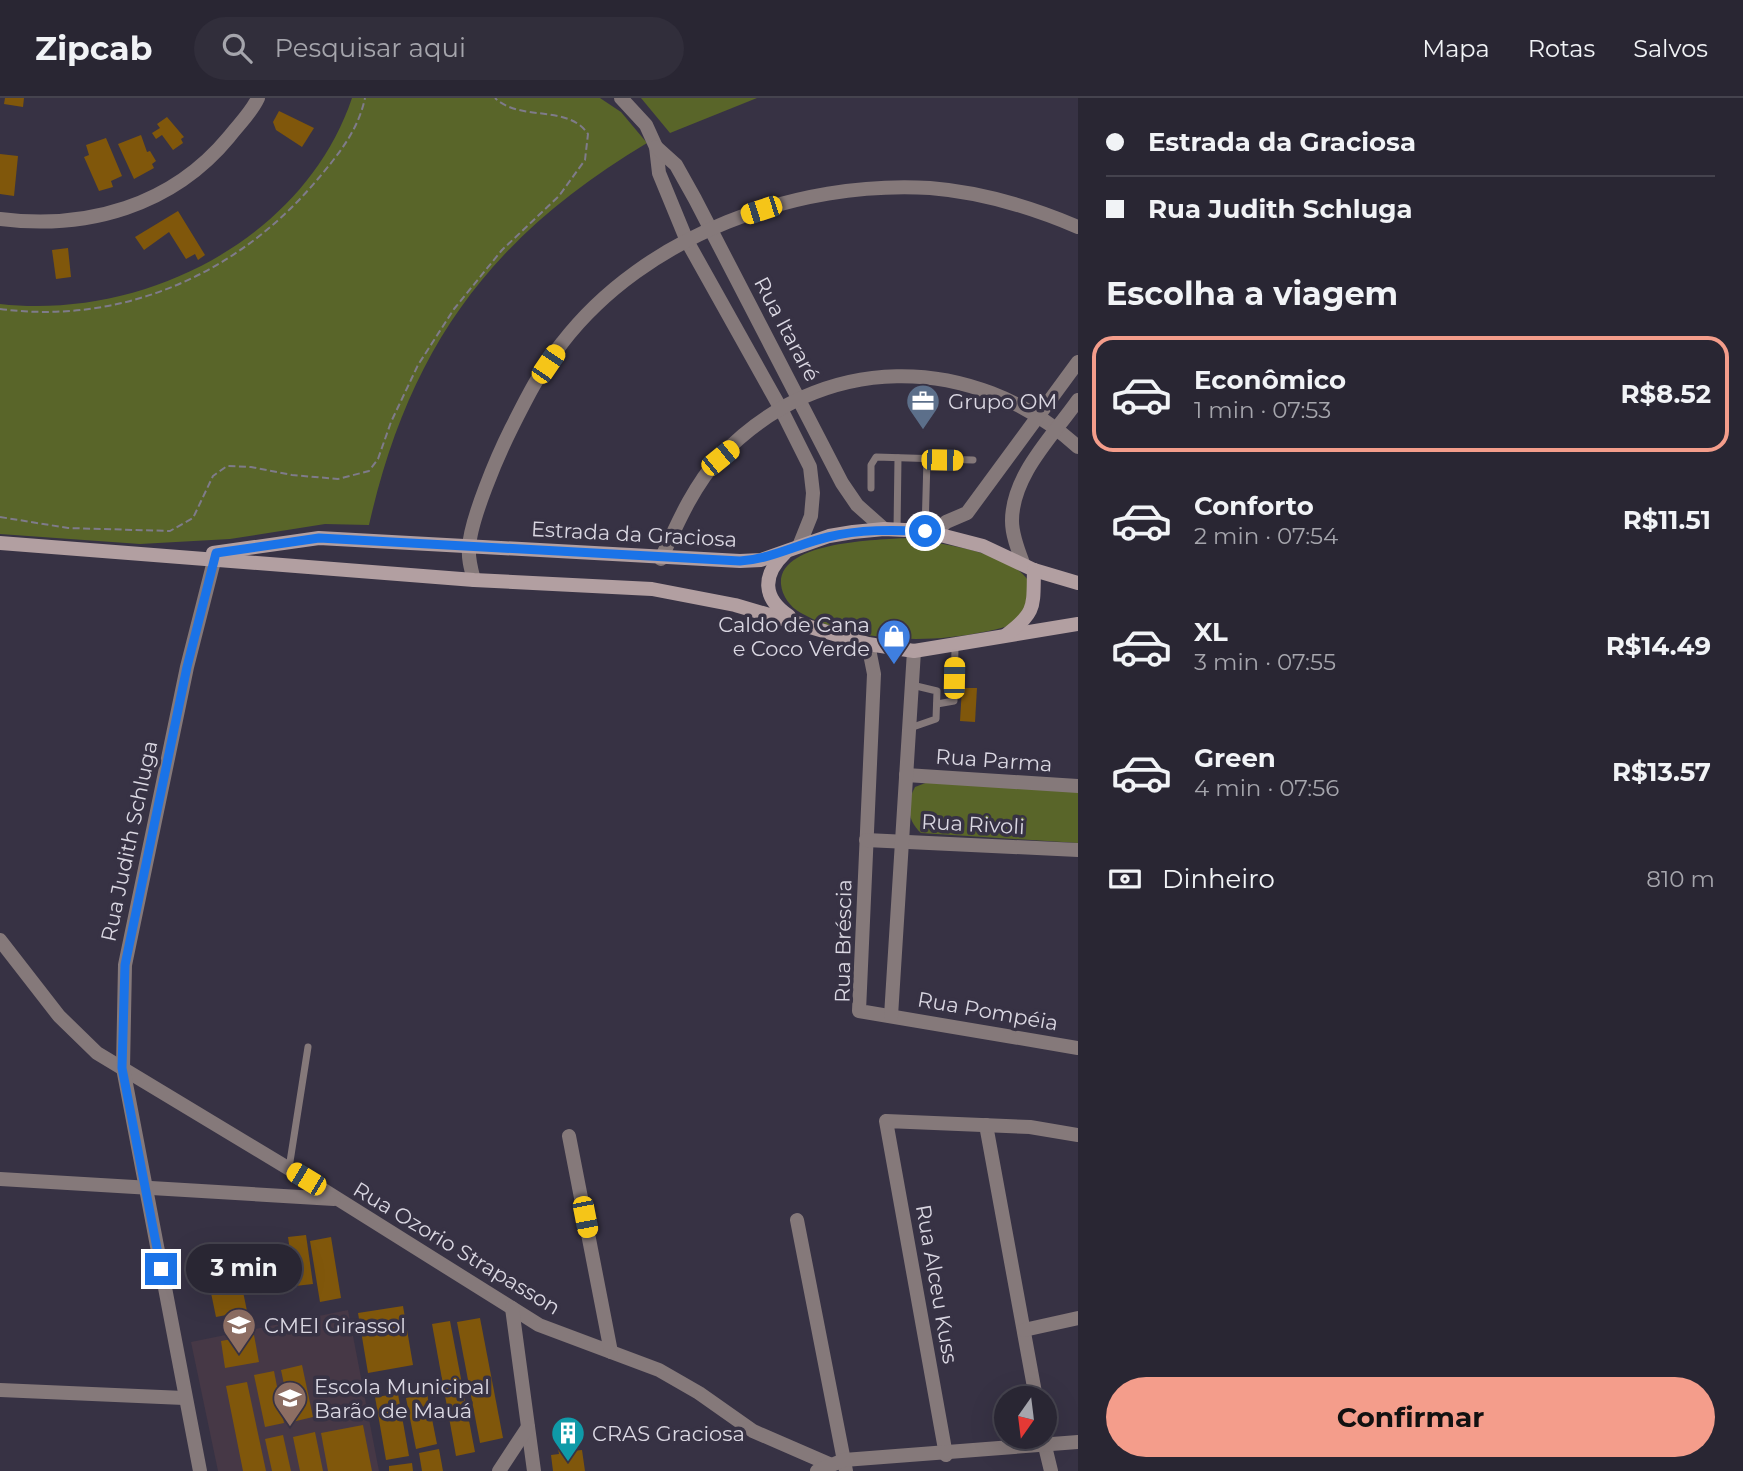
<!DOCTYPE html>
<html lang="pt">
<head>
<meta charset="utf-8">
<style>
	body { margin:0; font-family:Montserrat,sans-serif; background:#312e3b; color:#f1f3f6; height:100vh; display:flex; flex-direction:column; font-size:26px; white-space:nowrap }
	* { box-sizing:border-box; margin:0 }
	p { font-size:23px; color:#a5a5ac }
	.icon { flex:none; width:38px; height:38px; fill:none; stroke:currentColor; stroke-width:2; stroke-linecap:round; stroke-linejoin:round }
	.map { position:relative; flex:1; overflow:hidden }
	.panel { display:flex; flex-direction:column; background:#292633; width:665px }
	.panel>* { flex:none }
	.guide { display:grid; align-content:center; height:154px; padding:0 28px; background:#292633 }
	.needle { width:46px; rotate:194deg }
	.buttons { position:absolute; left:994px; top:1288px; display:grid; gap:14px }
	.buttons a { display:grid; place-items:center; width:63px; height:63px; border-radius:50%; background:#292633; box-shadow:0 7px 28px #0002,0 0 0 2px #45434e; font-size:35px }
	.end { position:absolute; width:32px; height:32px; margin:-16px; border:9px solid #1a73e8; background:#fff; box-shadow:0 0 0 4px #fff }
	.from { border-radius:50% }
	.bubble { position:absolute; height:49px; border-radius:24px; background:#292633; box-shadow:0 7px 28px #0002,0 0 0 2px #45434e; font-size:23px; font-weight:700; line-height:49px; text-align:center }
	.car { position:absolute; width:21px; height:42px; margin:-21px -10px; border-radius:9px; box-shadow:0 0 5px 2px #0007; background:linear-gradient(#f5c518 24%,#345 0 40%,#f5c518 0 76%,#345 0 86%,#f5c518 0) }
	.guide b { display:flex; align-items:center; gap:24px; height:66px; font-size:26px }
	.guide b+b { border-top:2px solid #45434e }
	.guide i { width:18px; height:18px; background:#f1f3f6 }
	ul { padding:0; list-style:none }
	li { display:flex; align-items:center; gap:21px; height:116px; margin:0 14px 10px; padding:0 14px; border:4px solid transparent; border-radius:21px }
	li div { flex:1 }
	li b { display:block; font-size:26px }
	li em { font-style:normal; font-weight:700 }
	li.active { border-color:#f49d8b }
	li>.icon { width:63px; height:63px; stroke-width:1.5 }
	h2 { padding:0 28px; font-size:32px; line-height:84px }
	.pay { display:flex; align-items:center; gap:18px; height:77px; padding:0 28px; font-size:26px }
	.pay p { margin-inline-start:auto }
	.primary-button { display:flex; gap:14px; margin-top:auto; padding:14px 28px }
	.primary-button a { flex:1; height:80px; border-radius:42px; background:#f49d8b; color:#111; font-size:28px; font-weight:700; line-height:80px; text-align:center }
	header { display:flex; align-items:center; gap:42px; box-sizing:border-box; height:98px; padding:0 35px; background:#292633; border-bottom:2px solid #45434e }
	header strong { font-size:33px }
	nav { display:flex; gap:38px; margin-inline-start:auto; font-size:24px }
	.search { width:490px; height:63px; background:#312e3b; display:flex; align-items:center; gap:18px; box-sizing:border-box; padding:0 24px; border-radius:38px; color:#a5a5ac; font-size:26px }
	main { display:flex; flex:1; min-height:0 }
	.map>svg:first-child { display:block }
</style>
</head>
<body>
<header>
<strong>Zipcab</strong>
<div class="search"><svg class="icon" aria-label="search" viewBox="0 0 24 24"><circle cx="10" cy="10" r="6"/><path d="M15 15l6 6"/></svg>Pesquisar aqui</div>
<nav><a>Mapa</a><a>Rotas</a><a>Salvos</a></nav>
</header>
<main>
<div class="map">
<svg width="1078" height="1373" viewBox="0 0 1078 1373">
	<rect width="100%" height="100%" fill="#373244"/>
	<polygon fill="#463846" points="348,1212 379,1373 218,1373 191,1244"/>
	<g fill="#596529">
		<path d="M352,0h248l21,14 26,31c-157,94 -238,205 -278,382l-44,-1 -95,15 -90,5 -140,-10v-230c143,16 304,-64 352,-206z"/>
		<polygon points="641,0 757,0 670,35"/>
		<path d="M906,440c30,5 147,17 123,70 -8,18 -29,20 -46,24 -56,12 -130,10 -182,-19 -11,-6 -19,-17 -20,-29 -3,-43 98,-44 125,-46z"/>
		<path d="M928,684l150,10v51l-157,-10c-14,-13 -15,-29 -6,-46z"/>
	</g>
	<g fill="#80570b">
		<polygon points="5,0 24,0 23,9 4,6"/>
		<polygon points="279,13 314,30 302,49 276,32 273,24"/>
		<polygon points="167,19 184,39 181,41 183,45 173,52 162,37 156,41 152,35 160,30 157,26"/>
		<polygon points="141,37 147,54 150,53 156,63 152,66 154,70 134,81 118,46"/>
		<polygon points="106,40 122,78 111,83 113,89 99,93 84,59 89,57 86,47"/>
		<polygon points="0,56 18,58 14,98 0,96"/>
		<polygon points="178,113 205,157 198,162 195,156 186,161 169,134 144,152 135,139"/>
		<polygon points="68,150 71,179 56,181 52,152"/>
		<polygon points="962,590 977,590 975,624 960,623"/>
		<polygon points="306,1137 313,1186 295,1188 288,1139"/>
		<polygon points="331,1139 341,1200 320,1204 310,1143"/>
		<polygon points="241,1184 247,1213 216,1219 210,1190"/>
		<polygon points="403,1208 413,1267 368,1275 358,1215"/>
		<polygon points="480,1220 503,1340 480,1345 457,1224"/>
		<polygon points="450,1223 475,1354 456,1358 432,1226"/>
		<polygon points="254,1237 259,1264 225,1270 221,1243"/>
		<polygon points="302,1267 313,1319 292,1324 281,1272"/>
		<polygon points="274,1273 284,1325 265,1329 254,1277"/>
		<polygon points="247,1284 266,1373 243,1373 226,1288"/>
		<polygon points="398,1296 409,1358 386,1362 375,1299"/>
		<polygon points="427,1296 437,1346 416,1351 406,1300"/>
		<polygon points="363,1327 372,1373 328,1373 321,1335"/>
		<polygon points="315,1334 323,1373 300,1373 293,1339"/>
		<polygon points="283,1337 291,1373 272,1373 265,1341"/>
		<polygon points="572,1349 572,1353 582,1352 585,1373 553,1373 551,1357 559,1356 558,1350"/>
		<polygon points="439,1351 443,1373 422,1373 419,1355"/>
		<polygon points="412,1365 413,1373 389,1373 389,1368"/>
	</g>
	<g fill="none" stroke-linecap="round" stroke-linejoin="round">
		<g stroke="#7f7b8a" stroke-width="2" stroke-dasharray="7 3.5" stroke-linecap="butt">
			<path d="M0,211c123,16 238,-35 317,-129 21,-25 41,-49 48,-82"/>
			<path d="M0,419l68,11 102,3 23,-13 20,-42 14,-10 24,1 41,8 46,4 31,-8 9,-12 13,-37 27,-57 36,-56 48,-59 57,-54 26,-36 3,-26c-20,-30 -68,-12 -93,-36"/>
		</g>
		<g stroke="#85797a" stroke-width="7">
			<polyline points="871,390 871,367 876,359 973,362"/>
			<polyline points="897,432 898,360"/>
			<polyline points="925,433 927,361"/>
			<polyline points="937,606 954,603 955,548"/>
			<polyline points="910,630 936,621 937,593 912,587"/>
			<polyline points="289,1070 308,949"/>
		</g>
		<g stroke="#85797a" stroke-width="14">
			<polyline points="621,0 646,27 656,49 659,75 687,143 781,311 810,369 813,395 811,418 799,448"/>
			<polyline points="656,49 676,67 695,101 842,385 857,407 884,431"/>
			<path d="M0,121c87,11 172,-13 229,-82 10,-13 22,-24 29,-39"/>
			<path d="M661,461c16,-35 33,-74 59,-102 100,-106 252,-106 358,-10"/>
			<path d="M474,482c-3,-11 -6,-21 -5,-32 1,-28 29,-93 42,-119 15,-30 30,-60 51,-86 83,-108 235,-163 368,-155 51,4 101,19 148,39"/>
			<polyline points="868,546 874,576 859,913 1078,950"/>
			<polyline points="906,677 1078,688"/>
			<polyline points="866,742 1078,752"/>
			<polyline points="0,842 59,918 97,955 306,1081 539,1227 659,1272 699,1295 753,1333 829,1366"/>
			<polyline points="891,918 914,553"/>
			<polyline points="986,1027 1036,1300"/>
			<polyline points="569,1038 611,1254"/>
			<polyline points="0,1081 334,1101"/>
			<polyline points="797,1122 846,1373"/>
			<polyline points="512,1210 534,1373"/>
			<polyline points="1024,1232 1078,1220"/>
			<polyline points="0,1292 184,1300"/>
			<polyline points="1043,1340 1051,1373"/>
			<polyline points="946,1357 886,1023 1030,1029 1078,1037"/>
			<polyline points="200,1373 123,970 125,867 187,569 216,455"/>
			<polyline points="499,1373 528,1329"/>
			<polyline points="817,1373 844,1362 1078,1344"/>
		</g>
		<g stroke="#85797a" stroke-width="14">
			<polyline points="935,435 946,424 967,415 1078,264"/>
			<path d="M1023,465c-5,-13 -11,-28 -11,-42 0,-46 41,-85 66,-121"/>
		</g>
		<g stroke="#b29fa1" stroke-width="14">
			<polyline points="0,445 474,482 652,491 735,507 868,546 914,553 1078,526"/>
			<polyline points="213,455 319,440 740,463 761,462 829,438 853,434 884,431 925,433 983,448 1034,472 1078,485"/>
			<path d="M785,455c-23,22 -23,45 4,63"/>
			<path d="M1006,537c31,-23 27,-29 28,-65"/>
		</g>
	</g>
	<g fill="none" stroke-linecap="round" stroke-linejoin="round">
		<path stroke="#1a73e8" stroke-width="9" d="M161,1171l-39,-201 3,-103 62,-298 29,-114 103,-15 421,23c31,-2 58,-17 88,-24 32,-8 65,-7 97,-6"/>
	</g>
	<defs>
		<g id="office-pin" transform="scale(1.75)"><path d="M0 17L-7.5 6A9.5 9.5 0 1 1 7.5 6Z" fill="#5c6f8a" stroke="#373244"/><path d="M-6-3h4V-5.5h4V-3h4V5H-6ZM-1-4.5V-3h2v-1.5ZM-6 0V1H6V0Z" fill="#fff"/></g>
		<g id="shop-pin" transform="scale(1.75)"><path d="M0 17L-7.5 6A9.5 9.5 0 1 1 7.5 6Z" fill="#3f7fe0" stroke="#373244"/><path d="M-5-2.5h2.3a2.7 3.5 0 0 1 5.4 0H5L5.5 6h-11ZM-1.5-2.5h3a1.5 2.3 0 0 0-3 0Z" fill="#fff"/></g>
		<g id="school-pin" transform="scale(1.75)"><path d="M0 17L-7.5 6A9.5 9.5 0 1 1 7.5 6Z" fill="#8d6e63" stroke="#373244"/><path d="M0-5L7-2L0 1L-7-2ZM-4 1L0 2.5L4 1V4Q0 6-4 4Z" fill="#fff"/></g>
		<g id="building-pin" transform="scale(1.75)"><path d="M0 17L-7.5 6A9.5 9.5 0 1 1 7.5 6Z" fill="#0f9aa8" stroke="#373244"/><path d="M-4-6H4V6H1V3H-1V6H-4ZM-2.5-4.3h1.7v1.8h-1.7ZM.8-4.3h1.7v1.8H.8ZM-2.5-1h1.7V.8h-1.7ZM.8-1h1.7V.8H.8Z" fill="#fff"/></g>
	</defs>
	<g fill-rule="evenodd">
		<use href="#office-pin" x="923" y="303"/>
		<use href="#shop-pin" x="894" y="538"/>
		<use href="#school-pin" x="239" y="1227"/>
		<use href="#school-pin" x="290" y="1300"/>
		<use href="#building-pin" x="568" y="1335"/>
	</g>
	<g text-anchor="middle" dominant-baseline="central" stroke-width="7" stroke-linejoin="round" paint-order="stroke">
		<g font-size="21" fill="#dad7e2" stroke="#373244">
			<text transform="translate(787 231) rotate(62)">Rua Itararé</text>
			<text transform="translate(634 436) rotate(3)">Estrada da Graciosa</text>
			<text transform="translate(994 662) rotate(4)">Rua Parma</text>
			<text transform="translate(973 726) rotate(3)">Rua Rivoli</text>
			<text transform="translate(129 743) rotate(-78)">Rua Judith Schluga</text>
			<text transform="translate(843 843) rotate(-89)">Rua Bréscia</text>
			<text transform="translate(988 913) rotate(10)">Rua Pompéia</text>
			<text transform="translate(457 1150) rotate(31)">Rua Ozorio Strapasson</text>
			<text transform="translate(937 1186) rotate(80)">Rua Alceu Kuss</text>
		</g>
		<g font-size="21" fill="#dad7e2" stroke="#373244" text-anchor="start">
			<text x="948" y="303">Grupo OM</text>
			<text x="870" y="526" text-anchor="end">Caldo de Cana<tspan x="870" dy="24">e Coco Verde</tspan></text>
			<text x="264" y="1227">CMEI Girassol</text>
			<text x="314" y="1288">Escola Municipal<tspan x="314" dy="24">Barão de Mauá</tspan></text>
			<text x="592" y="1335">CRAS Graciosa</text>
		</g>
	</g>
</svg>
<div class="buttons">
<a><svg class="needle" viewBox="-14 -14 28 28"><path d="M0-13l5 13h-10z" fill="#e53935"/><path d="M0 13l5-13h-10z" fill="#a5a5ac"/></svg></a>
</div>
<i class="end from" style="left:925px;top:433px"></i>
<i class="end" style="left:161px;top:1171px"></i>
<div class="bubble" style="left:186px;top:1146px;width:116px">3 min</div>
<i class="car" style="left:761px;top:112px;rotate:252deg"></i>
<i class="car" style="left:548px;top:266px;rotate:34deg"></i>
<i class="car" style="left:720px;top:360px;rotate:51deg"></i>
<i class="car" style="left:942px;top:362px;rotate:91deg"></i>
<i class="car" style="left:954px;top:580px;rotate:1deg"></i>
<i class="car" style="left:306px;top:1081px;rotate:301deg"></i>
<i class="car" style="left:585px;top:1119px;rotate:169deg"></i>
</div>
<section class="panel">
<div class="guide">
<b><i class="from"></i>Estrada da Graciosa</b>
<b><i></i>Rua Judith Schluga</b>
</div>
<h2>Escolha a viagem</h2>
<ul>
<li class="active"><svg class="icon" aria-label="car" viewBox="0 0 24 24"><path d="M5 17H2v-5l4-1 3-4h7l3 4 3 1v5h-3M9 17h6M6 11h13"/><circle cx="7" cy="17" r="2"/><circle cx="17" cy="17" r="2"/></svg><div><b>Econômico</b><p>1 min · 07:53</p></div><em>R$8.52</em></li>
<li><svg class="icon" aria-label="car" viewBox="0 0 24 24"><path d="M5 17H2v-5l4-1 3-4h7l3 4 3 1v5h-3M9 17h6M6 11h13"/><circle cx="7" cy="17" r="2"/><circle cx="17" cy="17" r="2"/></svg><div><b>Conforto</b><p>2 min · 07:54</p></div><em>R$11.51</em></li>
<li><svg class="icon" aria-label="car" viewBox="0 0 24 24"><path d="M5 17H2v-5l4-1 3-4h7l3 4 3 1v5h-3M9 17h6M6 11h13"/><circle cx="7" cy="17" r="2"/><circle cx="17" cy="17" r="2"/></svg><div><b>XL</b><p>3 min · 07:55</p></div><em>R$14.49</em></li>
<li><svg class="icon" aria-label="car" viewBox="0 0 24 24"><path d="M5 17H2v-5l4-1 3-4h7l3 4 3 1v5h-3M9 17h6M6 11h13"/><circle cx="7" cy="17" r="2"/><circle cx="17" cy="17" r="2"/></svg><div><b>Green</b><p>4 min · 07:56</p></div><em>R$13.57</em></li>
</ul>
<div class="pay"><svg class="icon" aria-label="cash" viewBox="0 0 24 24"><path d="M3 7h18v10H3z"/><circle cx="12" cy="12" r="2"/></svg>Dinheiro<p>810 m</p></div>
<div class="primary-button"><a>Confirmar</a></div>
</section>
</main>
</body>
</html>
